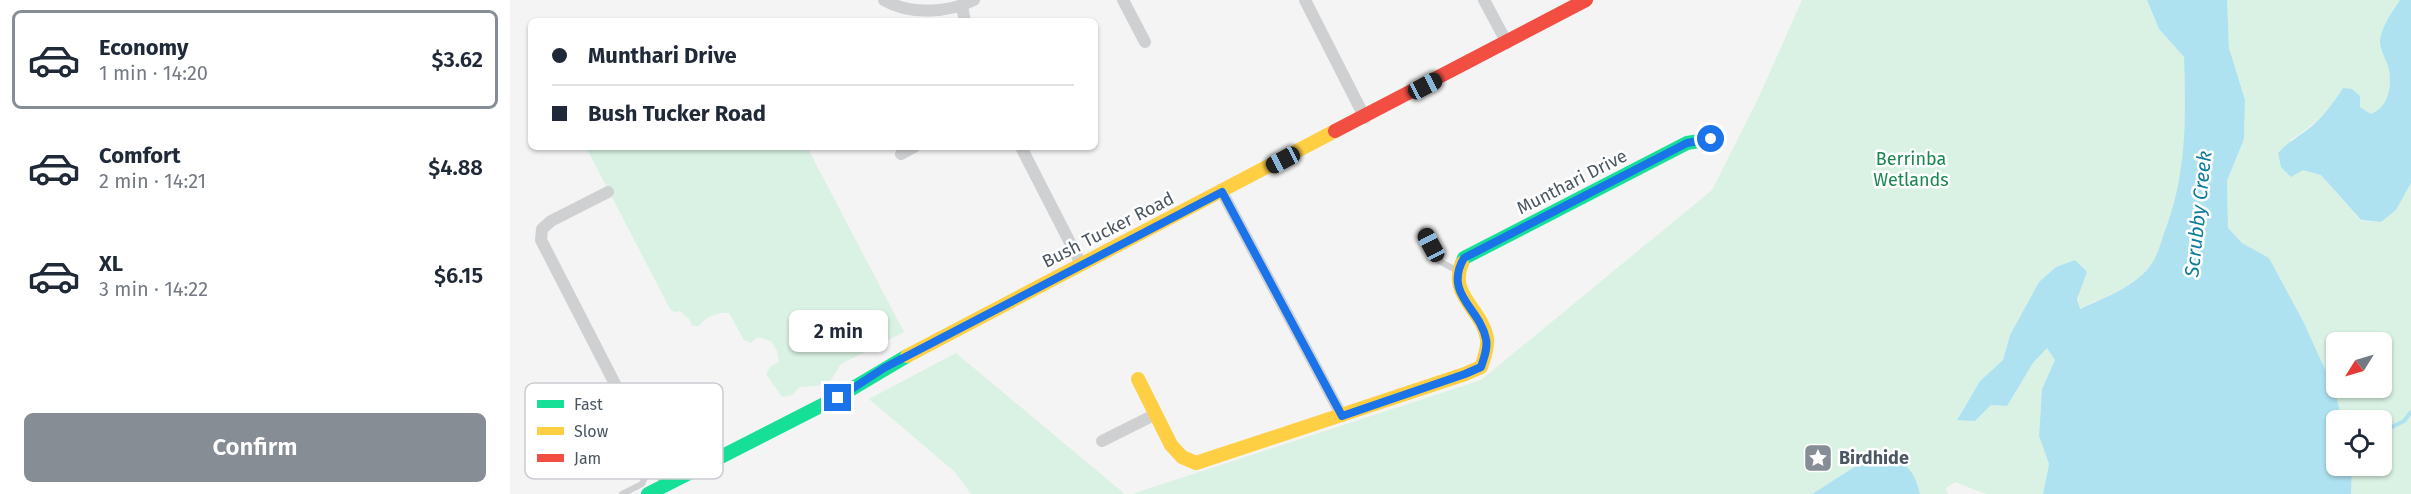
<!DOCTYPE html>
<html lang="en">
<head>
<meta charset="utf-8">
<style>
	body { margin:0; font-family:"Fira Sans",sans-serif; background:#f2f2f3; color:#1f2937; height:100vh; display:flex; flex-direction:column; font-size:22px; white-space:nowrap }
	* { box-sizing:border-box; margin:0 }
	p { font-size:20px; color:#747a83 }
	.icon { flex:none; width:33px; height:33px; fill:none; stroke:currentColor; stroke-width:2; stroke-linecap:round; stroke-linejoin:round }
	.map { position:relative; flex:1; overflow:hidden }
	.panel { display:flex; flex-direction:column; background:#fff; width:510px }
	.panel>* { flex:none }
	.guide { position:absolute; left:18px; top:18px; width:570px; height:132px; border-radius:9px; box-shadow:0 2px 4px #0004; display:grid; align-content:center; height:132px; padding:0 24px; background:#fff }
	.needle { width:39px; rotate:233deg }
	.tools { position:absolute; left:1816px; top:332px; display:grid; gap:12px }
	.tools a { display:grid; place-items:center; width:66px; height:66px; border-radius:9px; background:#fff; box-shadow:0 2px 4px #0004; font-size:30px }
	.end { position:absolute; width:27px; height:27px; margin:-14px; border:8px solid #1a73e8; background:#fff; box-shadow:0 0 0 3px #fff }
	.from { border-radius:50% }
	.bubble { position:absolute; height:42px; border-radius:9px; background:#fff; box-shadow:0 2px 4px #0004; font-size:20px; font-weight:600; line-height:42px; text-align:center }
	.car { position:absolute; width:18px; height:36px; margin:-18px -9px; border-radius:8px; box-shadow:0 0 4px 2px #0007; background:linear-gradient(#222 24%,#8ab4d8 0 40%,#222 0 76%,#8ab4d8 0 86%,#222 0) }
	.guide b { display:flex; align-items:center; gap:21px; height:57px; font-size:22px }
	.guide b+b { border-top:2px solid #e0e1e3 }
	.guide i { width:15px; height:15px; background:#1f2937 }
	ul { padding:10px 0 0; list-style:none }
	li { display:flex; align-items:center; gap:18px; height:99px; margin:0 12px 9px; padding:0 12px; border:3px solid transparent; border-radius:9px }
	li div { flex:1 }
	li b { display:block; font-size:22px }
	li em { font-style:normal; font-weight:600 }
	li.on { border-color:#868d94 }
	li>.icon { width:54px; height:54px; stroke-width:1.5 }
	.button { display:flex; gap:12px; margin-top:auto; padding:12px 24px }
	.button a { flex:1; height:69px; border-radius:9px; background:#868d94; color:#fff; font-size:24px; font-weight:600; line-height:69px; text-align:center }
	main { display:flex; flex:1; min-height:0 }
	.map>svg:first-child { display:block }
</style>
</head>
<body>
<main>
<section class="panel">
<ul>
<li class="on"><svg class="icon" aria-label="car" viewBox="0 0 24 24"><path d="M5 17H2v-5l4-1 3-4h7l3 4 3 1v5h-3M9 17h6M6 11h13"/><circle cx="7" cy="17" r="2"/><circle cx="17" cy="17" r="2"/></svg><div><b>Economy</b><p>1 min · 14:20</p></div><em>$3.62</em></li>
<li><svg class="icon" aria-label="car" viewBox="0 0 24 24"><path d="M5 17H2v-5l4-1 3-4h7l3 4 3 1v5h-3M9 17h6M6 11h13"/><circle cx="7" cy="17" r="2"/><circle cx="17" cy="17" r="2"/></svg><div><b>Comfort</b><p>2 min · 14:21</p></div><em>$4.88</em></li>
<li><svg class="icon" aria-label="car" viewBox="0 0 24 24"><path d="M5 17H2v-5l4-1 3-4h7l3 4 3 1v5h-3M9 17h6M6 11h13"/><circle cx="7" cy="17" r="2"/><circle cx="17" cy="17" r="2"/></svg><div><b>XL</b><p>3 min · 14:22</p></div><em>$6.15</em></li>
</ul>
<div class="button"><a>Confirm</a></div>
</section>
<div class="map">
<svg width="1901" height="494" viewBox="0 0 1901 494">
	<rect width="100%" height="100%" fill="#f4f4f4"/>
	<g fill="#d9f2e3" fill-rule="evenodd">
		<path d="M1292,0h345l12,29 25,28c2,63 4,117 -20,176 -3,10 -6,22 -12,30 -15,24 -49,34 -73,46l-4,-49 -19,7 -17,15 -29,53 -7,25 -23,21 -23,38 18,2 16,-16 16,1 26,-43 14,-16 8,13 -13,29 -3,47 10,28 -6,30h-57l-31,-12 -9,6 2,6h-28l-3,-12 -39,-30 -66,42h-680l349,-114 231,-190 45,-89z"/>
		<path d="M1717,0h173c-8,12 -20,27 -20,43 1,9 7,18 9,27 3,18 -1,36 -18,44l-11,-7 -17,-19c-14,23 -30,38 -53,52l13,30 18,5 40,46 20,1 15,-12 15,-27v311h-60l1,-29h30v-45h-40l-7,-29 -32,-70 -34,-63 -27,-15 -14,-14 -1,-48 17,-42 1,-39 -16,-52zM1827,342h45v45h-45z"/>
		<path d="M76,147h221l97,185 -63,32 -10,16 -14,6 -17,1 -8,8 -10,2 -16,-23 5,-8 8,-4 -2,-11 -6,-10 -13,-4 -7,6 -7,-3 -15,-27c-11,-1 -24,4 -30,13h-7l-2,-6 -10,-9 -6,1 -4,-3z"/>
		<polygon points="446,353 615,494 461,494 445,472 359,399"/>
	</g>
	<g fill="#aee2f0">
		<path d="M1637,0h80l2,48 16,52 -1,39 -17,42 1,47 14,15 27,15 34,63 32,70 7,29h-5v45h15l-1,29h-308l6,-30 -10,-28 3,-47 13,-29 -8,-12 -14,15 -26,43 -16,-1 -16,16 -18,-1 23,-39 23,-21 7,-25 29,-53 17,-15 19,-7 12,12 -10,27 3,10c23,-11 58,-23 72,-46 6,-9 9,-21 12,-30 23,-58 22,-115 20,-176l-25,-28z"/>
		<path d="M1890,0h11v183l-15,27 -15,12 -20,-2 -40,-45 -18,-5 -12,7 -10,-10 -3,-14c11,-12 22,-17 34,-27 13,-12 22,-24 31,-38l9,1 8,7v11l11,7c17,-7 21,-26 18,-44 -2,-9 -8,-18 -9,-27 0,-15 12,-31 20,-43z"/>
		<path d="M1368,452c24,8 36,15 42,42h-108z"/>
	</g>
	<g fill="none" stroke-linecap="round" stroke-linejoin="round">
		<polyline stroke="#aee2f0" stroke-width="4" points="1872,432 1894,421 1901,412"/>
		<g stroke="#ced0d2" stroke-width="6">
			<polyline points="913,230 929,261 946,270"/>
			<polyline points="112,494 132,484 143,461"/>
		</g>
		<g stroke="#ced0d2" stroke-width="12">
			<path d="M374,0c25,15 65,13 90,0"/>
			<polyline points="613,0 635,42"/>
			<polyline points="795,0 855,118"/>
			<polyline points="974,0 997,43"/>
			<polyline points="452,7 455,21"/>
			<polyline points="511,147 571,264"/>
			<polyline points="391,154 404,147"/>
			<polyline points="98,192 41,221 32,229 31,240 157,485"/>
			<polyline points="712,192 832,416"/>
			<polyline points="592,441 646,414"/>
		</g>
		<g stroke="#16e098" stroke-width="14">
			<polyline points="952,263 954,258 1177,143 1201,139"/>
			<polyline points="138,494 328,397 397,356"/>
		</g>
		<g stroke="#ffcf43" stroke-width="14">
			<polyline points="397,356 825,131"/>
			<path d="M628,379l33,66 11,12 14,6 269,-89 16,-7c3,-8 7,-18 6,-28 -4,-29 -39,-44 -25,-76"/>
		</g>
		<polyline stroke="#f24e42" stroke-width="14" points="825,131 1076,0"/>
	</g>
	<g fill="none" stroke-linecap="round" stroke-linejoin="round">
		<path stroke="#1a73e8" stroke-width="8" d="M328,398l46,-30 338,-176 120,224 123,-42 16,-7c3,-9 7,-19 5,-28 -6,-31 -43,-45 -22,-81l223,-115 24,-4"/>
	</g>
	<defs>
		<g id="sight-square" transform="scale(1.5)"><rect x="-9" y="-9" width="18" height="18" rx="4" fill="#868d94" stroke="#fff"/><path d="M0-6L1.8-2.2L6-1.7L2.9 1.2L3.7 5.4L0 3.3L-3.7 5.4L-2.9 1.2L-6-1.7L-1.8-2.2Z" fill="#fff"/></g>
	</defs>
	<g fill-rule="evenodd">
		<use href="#sight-square" x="1308" y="458"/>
	</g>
	<g text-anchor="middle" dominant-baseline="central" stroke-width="5" stroke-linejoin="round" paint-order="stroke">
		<g font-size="18" fill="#17864f" stroke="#fff">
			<text x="1401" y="159">Berrinba<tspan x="1401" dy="21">Wetlands</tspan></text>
		</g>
		<g font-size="18" fill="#4a5661" stroke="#fff">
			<text transform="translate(1062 182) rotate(-27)">Munthari Drive</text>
			<text transform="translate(598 230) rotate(-27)">Bush Tucker Road</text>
		</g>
		<g font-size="18" font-weight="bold" fill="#4a5661" stroke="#fff" text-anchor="start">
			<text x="1329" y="458">Birdhide</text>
		</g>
		<g font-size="20" font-style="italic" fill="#0c7c9b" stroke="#fff">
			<text transform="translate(1688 214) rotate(-84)">Scrubby Creek</text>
		</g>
	</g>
	<rect x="15" y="383" width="198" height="96" rx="9" fill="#fff" stroke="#c9ccd0" stroke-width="1.5"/>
	<rect x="27" y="400" width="27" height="8" fill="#16e098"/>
	<rect x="27" y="427" width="27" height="8" fill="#ffcf43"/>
	<rect x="27" y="454" width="27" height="8" fill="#f24e42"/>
	<g font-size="16" fill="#4a5661">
		<text x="64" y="410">Fast</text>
		<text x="64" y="437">Slow</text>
		<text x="64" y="464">Jam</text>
	</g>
</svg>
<div class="tools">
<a><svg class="needle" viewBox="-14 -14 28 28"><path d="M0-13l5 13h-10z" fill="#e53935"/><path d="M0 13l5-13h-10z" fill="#747a83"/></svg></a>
<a><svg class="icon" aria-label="locate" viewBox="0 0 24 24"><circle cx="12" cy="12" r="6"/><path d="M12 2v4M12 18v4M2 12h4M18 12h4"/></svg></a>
</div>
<i class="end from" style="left:1201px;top:139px"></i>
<i class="end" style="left:328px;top:398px"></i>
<div class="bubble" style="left:279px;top:310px;width:99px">2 min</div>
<i class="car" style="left:915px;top:86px;rotate:62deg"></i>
<i class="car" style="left:773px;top:160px;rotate:242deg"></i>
<i class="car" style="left:921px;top:245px;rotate:332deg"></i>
<div class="guide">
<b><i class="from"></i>Munthari Drive</b>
<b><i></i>Bush Tucker Road</b>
</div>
</div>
</main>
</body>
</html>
